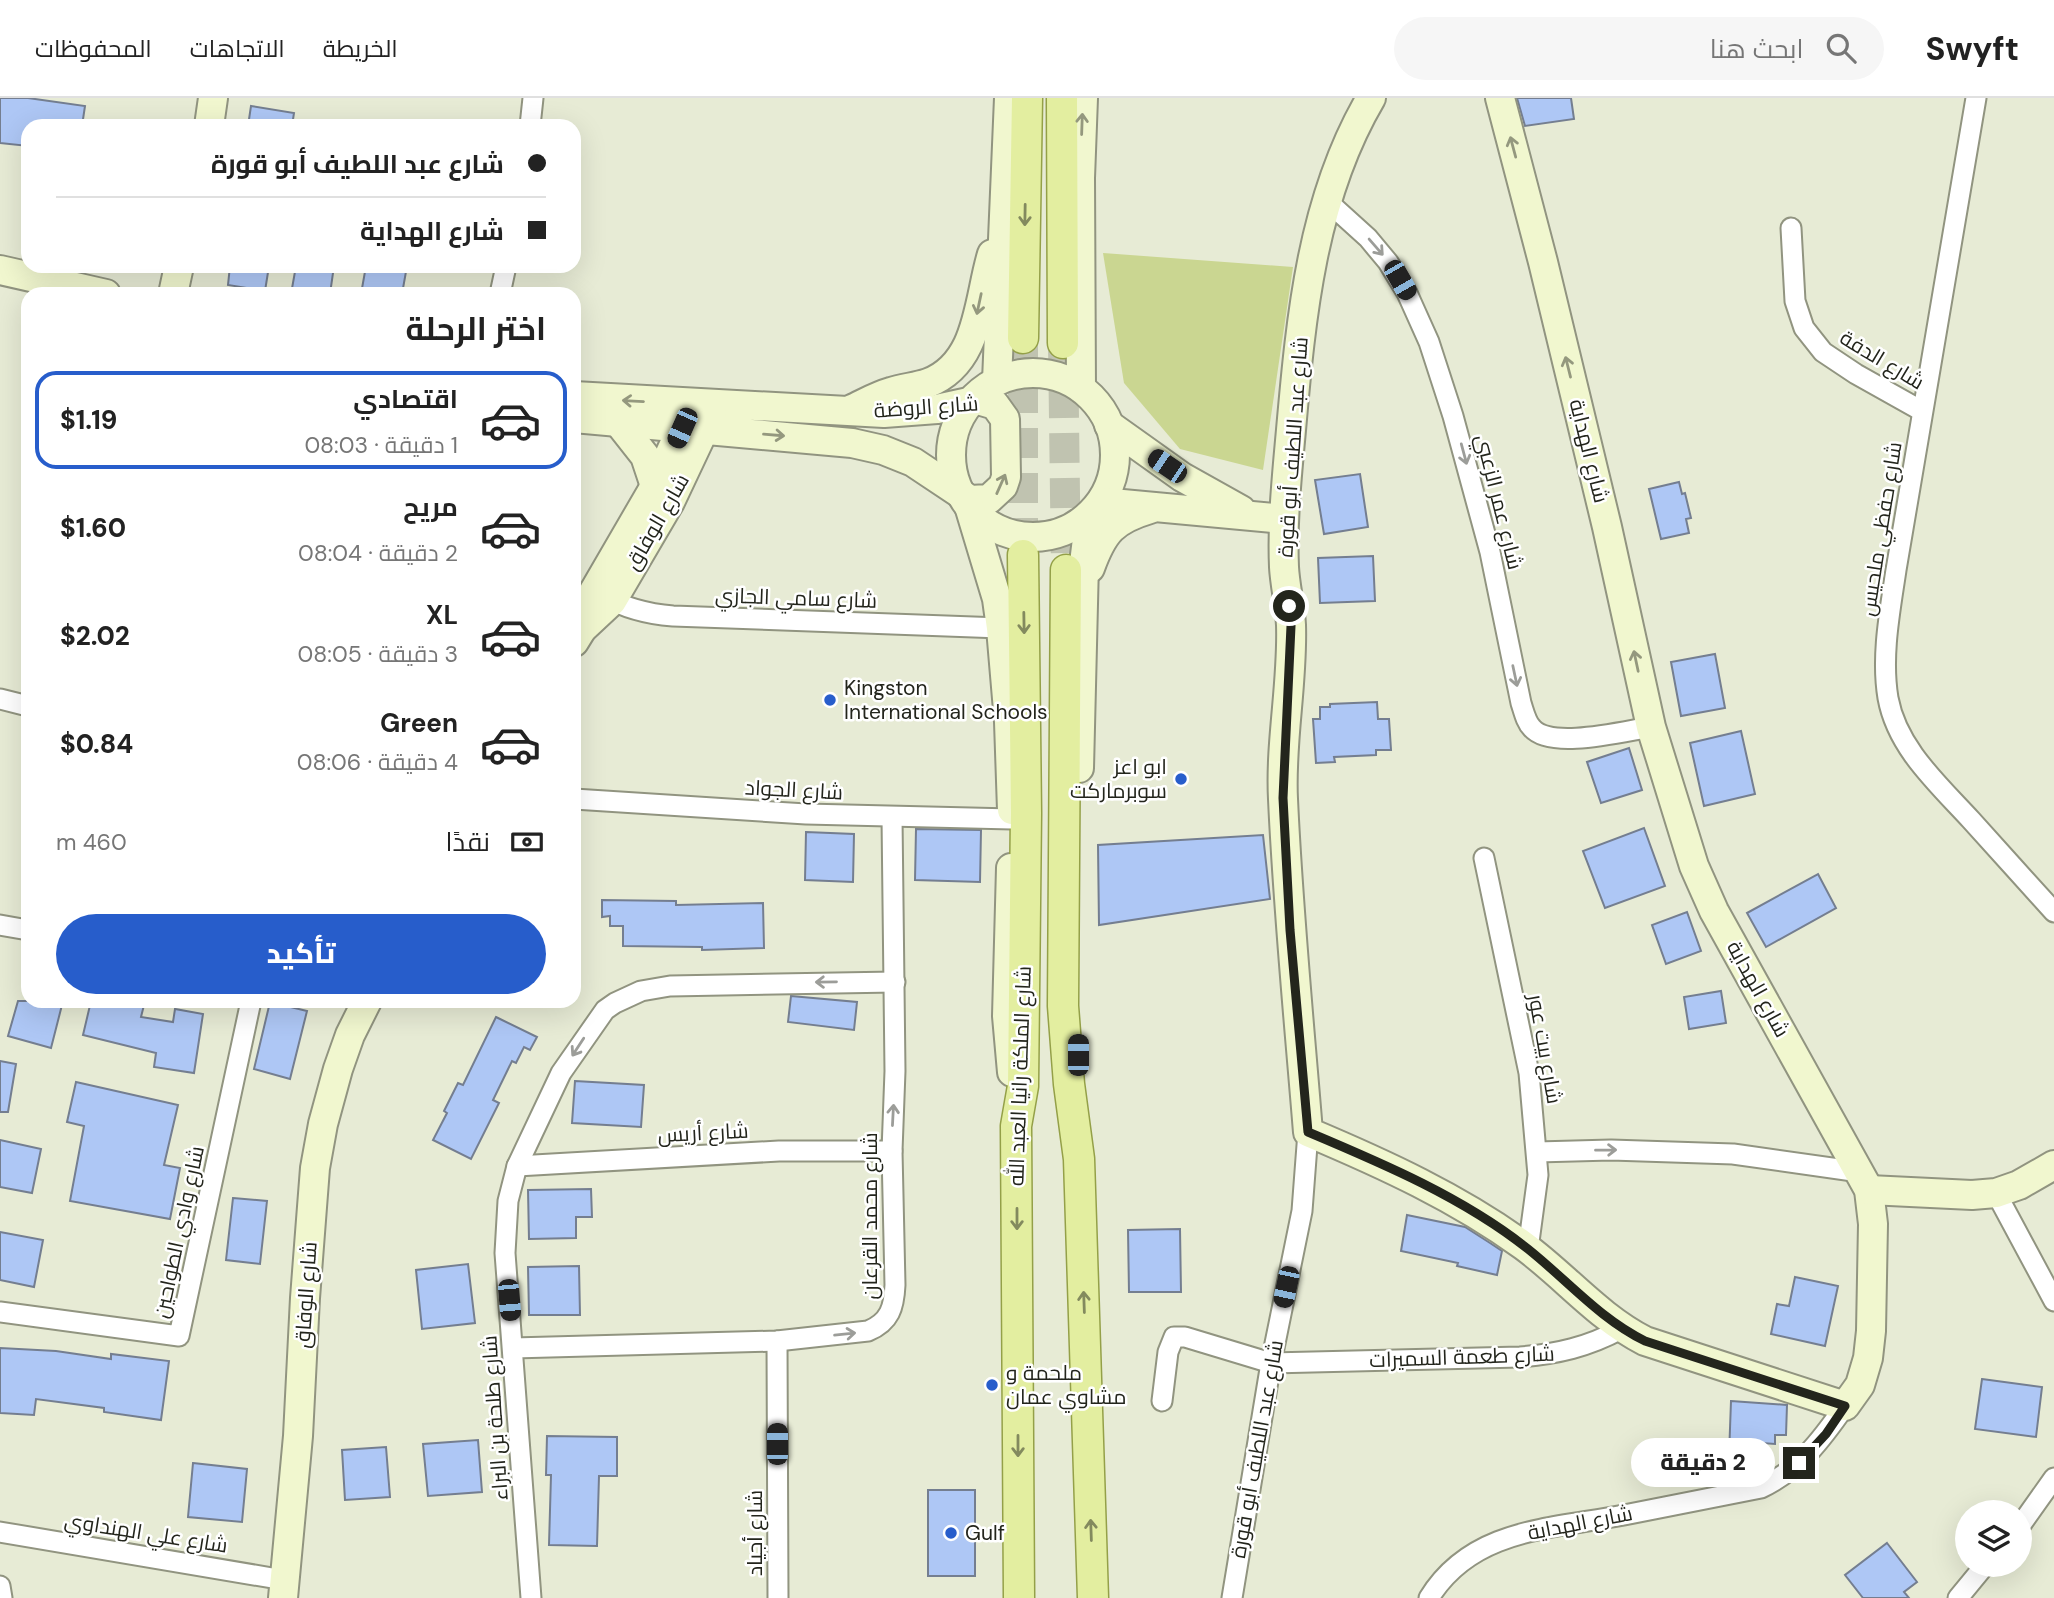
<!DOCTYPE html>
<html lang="ar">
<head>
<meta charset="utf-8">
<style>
	body { margin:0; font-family:"DM Sans",Cairo,sans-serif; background:#f6f6f6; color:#222; direction:rtl; height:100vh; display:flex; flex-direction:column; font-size:26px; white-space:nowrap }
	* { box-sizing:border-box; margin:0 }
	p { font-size:23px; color:#767676 }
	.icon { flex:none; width:38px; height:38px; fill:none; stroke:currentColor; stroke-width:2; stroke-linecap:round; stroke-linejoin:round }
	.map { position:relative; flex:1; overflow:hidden; direction:ltr }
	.drawer { position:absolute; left:21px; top:189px; width:560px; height:721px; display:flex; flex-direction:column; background:#fff; border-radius:21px; box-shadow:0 7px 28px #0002; direction:rtl }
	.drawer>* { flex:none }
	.guide { position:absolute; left:21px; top:21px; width:560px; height:154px; border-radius:21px; box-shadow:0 7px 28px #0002; direction:rtl; display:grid; align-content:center; height:154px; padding:0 35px; background:#fff }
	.tools { position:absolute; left:1955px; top:1402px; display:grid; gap:14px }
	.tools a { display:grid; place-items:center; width:77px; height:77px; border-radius:50%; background:#fff; box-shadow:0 7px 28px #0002; font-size:35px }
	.end { position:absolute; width:32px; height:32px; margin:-16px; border:9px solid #23251c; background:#fff; box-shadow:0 0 0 4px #fff }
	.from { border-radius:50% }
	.bubble { position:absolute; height:49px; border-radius:24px; background:#fff; box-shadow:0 7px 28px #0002; font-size:23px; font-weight:800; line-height:49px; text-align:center; direction:rtl }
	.car { position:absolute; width:21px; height:42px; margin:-21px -10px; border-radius:9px; box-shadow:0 0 5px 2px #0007; background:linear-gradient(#222 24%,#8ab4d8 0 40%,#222 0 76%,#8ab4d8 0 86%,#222 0) }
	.guide b { display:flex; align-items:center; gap:24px; height:66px; font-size:26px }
	.guide b+b { border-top:2px solid #e0e0e0 }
	.guide i { width:18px; height:18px; background:#222 }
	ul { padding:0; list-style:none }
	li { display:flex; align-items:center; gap:21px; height:98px; margin:0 14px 10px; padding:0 21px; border:4px solid transparent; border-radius:21px }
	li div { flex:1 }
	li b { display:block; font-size:26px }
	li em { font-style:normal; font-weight:800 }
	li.current { border-color:#275dcb }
	li>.icon { width:63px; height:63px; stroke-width:1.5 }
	h2 { padding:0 35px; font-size:32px; line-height:84px }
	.pay { display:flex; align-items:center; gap:18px; height:77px; padding:0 35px; font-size:26px }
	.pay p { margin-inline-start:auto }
	.primary-button { display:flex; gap:14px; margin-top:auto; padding:14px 35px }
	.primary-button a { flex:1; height:80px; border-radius:42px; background:#275dcb; color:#fff; font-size:28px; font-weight:800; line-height:80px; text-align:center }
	header { display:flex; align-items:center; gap:42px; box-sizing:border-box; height:98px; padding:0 35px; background:#fff; border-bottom:2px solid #e0e0e0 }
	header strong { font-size:33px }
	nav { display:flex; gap:38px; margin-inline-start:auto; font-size:24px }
	.search { width:490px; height:63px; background:#f6f6f6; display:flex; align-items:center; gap:18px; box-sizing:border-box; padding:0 24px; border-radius:38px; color:#767676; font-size:26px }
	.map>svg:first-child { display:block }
</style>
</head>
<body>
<header>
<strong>Swyft</strong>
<div class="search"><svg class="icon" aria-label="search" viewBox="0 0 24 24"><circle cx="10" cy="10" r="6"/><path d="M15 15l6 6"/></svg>ابحث هنا</div>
<nav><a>الخريطة</a><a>الاتجاهات</a><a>المحفوظات</a></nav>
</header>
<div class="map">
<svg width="2054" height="1500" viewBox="0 0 2054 1500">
	<rect width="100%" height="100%" fill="#e7ebd5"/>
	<polygon fill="#cad691" points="1103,155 1293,169 1263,372 1180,351 1124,285"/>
	<g fill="#aec7f5" stroke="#747e90" stroke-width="2">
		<polygon points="0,0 28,0 85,8 82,28 28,28 28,48 0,45"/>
		<polygon points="1517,0 1571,0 1574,21 1525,28"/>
		<polygon points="251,8 294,15 292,28 248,28"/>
		<polygon points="230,168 269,168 265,193 228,187"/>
		<polygon points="296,168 334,168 330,196 291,196"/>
		<polygon points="366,168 407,168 402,196 361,196"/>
		<polygon points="1360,376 1368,429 1324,436 1315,382"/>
		<polygon points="1679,384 1682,396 1685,395 1691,420 1686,421 1689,435 1661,441 1649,391"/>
		<polygon points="1373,458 1375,503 1320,505 1318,460"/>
		<polygon points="1715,556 1725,610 1681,618 1671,564"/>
		<polygon points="1377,604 1378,621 1389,621 1391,652 1376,652 1376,657 1334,659 1335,664 1316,665 1313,621 1320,621 1320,609 1330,609 1330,606"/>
		<polygon points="1741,633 1755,696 1704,708 1690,645"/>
		<polygon points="1629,650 1642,692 1601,705 1587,664"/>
		<polygon points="1644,730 1665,788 1605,810 1583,753"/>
		<polygon points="916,731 981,732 980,784 915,782"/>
		<polygon points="806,734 854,736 853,784 805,782"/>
		<polygon points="1263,737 1270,801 1099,827 1098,747"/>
		<polygon points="1818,776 1836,810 1766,849 1747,815"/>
		<polygon points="602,802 676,803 676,807 763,805 764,850 702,852 702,849 623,848 623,828 610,828 610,818 602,819"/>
		<polygon points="1687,814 1701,853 1666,866 1652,827"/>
		<polygon points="1721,893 1726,925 1689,931 1684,899"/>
		<polygon points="791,898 857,904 854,932 788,924"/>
		<polygon points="18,903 63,903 51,950 8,938"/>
		<polygon points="91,903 145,903 141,919 173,924 175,911 203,916 194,975 154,969 156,955 83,937"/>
		<polygon points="270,904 307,913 290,981 254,971"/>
		<polygon points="496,919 537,939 530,952 524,949 516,965 512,963 493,1002 499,1005 471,1061 433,1042 447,1015 444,1013 458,985 463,987"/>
		<polygon points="0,963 16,966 8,1014 0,1014"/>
		<polygon points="575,983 644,987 641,1029 572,1025"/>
		<polygon points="76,984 178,1007 164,1067 180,1070 170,1121 70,1103 84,1028 67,1024"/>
		<polygon points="0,1042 41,1051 32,1095 0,1089"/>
		<polygon points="591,1091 592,1119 576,1119 576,1140 529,1141 528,1092"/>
		<polygon points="233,1100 267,1103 260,1166 226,1162"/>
		<polygon points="1407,1117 1465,1129 1490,1145 1502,1153 1497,1177 1457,1168 1458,1165 1401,1153"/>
		<polygon points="1180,1131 1181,1194 1129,1194 1128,1132"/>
		<polygon points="0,1134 43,1142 34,1189 0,1182"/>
		<polygon points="468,1166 475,1225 422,1231 416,1172"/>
		<polygon points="579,1168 580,1217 529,1217 528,1169"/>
		<polygon points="1795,1179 1838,1188 1825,1248 1771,1236 1777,1206 1789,1208"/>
		<polygon points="0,1250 56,1253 111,1261 111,1256 169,1263 161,1322 104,1314 104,1310 36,1301 34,1317 0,1315"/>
		<polygon points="1982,1281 2042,1289 2036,1339 1975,1331"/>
		<polygon points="1731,1303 1787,1307 1786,1337 1775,1337 1775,1346 1762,1345 1762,1351 1752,1351 1751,1359 1729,1358"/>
		<polygon points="547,1338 617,1339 617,1378 599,1378 597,1448 549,1447 551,1377 546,1377"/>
		<polygon points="478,1342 482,1394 428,1398 423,1346"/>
		<polygon points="386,1349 390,1399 345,1402 342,1352"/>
		<polygon points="193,1365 247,1371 242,1424 188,1419"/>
		<rect x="928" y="1392" width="47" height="86"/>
		<polygon points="1887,1445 1917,1484 1904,1494 1909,1500 1863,1500 1845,1477"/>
	</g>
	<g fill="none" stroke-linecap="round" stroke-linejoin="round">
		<g stroke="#c0c3b0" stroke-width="30" stroke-dasharray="30 15" stroke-linecap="butt">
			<polyline points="1023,240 1023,457"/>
			<polyline points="1063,245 1066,472"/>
		</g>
		<g stroke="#919480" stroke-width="23">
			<g id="street">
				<path d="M1976,0l-80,472c-6,41 -15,86 -8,128 9,50 50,86 83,122 28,31 55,61 83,92"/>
				<polyline points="530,28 533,0"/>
				<path d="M1326,102l42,38 20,24 19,31 22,49 24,74 37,136 31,151c3,9 5,19 11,25 19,22 92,3 119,-1"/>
				<polyline points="1791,130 1795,203 1804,230 1823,254 1856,276 1922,313"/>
				<polyline points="500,196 506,168"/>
				<path d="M604,498c22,13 44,18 69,20l328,12"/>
				<polyline points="0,601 28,608"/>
				<polyline points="574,701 806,716 1012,721"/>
				<polyline points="1484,760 1529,975 1538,1077 1528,1151"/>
				<polyline points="0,827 28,832"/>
				<polyline points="1537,1054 1611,1052 1733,1056 1860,1074"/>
				<polyline points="517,1068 779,1053 892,1053"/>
				<polyline points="1996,1095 2054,1203"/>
				<polyline points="0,1214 179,1238 251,903"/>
				<polyline points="777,1243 778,1500"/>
				<path d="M513,1250l264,-7 91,-10c22,-9 26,-24 27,-46l-3,-134 3,-80 -3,-254"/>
				<path d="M1162,1303l6,-49 6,-15h11l86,26 249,-6c37,-3 68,-10 101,-28"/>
				<polyline points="2020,1428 2054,1380"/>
				<polyline points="0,1434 284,1482"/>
				<polyline points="0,1488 2,1500"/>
				<polyline points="531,1500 505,1155 508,1103 517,1068 561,975 605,912 615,905 641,893 670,888 895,884"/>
				<polyline points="1232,1500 1271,1265 1302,1113 1308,1034"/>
				<path d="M1429,1500c43,-70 123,-69 195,-83 46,-9 92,-18 137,-27 38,-18 61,-49 84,-82"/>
				<polyline points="1958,1500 1986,1466"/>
			</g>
		</g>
		<g stroke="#919480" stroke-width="32">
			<g id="secondary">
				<path d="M1371,0c-59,100 -70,218 -80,332 -4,45 -9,91 -7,137 1,19 6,38 7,58 2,58 -11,116 -8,174 5,111 16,222 25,333 76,32 150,66 216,114 42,31 74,71 121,95l200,65 15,-21 8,-27 3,-27 2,-107 -4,-34 -155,-279 -20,-45 -43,-139 -44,-200 -64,-265 -43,-164"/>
				<polyline points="209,28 213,0"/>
				<polyline points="0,172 106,196"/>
				<polyline points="173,196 179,168"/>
				<circle cx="1033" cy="357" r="82"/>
				<polyline points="997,283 1009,0"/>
				<polyline points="1081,290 1080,80 1083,0"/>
				<polyline points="574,298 884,315 937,311 978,302 995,307 1005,321 1006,379 1003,388 989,401 970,402 913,364 883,352 852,345 574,320"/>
				<path d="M852,311c13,-6 25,-13 39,-17 12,-4 26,-5 37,-9 52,-20 50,-83 64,-129"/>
				<polyline points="619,325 645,358 655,388"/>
				<polyline points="1109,327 1182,379 1241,412"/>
				<polyline points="1101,404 1284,421"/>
				<polyline points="969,408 997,501 1001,530 1009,624 1012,712"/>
				<path d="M1090,470c13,-36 23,-48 60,-59"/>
				<polyline points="582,531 594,493 655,388 689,314"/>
				<polyline points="574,544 582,531 612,503 670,404 712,315"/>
				<polyline points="1079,670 1084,465 1090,417"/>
				<polyline points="1011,770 1007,918 1012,974"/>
				<polyline points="1869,1092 1972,1097 1996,1095 2019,1087 2054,1067"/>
				<polyline points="283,1500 298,1338 305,1200 315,1070 323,1026 338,971 350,937 367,903"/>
			</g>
		</g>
		<g stroke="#94a048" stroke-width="33">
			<g id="primary">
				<polyline points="1062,0 1063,245"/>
				<polyline points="1023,240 1027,0"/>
				<polyline points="1066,472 1063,908 1069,986 1079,1061 1093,1500"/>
				<polyline points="1019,1500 1016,1028 1023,988 1026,715 1023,457"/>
			</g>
		</g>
		<use href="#street" stroke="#fff" stroke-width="19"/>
		<use href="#secondary" stroke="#f1f7cf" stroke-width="28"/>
		<use href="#primary" stroke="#e3eea0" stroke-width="30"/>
	</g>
	<defs><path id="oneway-shaft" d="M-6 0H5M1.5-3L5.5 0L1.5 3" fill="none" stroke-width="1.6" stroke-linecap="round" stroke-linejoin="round" transform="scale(1.75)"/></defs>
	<g stroke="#94987e">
		<use href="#oneway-shaft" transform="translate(1082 26) rotate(-88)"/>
		<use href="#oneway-shaft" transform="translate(1513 49) rotate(-105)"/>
		<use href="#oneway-shaft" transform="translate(979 206) rotate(102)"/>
		<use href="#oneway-shaft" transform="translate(1568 269) rotate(-104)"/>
		<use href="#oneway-shaft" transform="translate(633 303) rotate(-177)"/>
		<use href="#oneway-shaft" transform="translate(774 337) rotate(5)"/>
		<use href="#oneway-shaft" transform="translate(1001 386) rotate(-66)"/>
		<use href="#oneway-shaft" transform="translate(1636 563) rotate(-102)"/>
	</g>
	<g stroke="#838a5e">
		<use href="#oneway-shaft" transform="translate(1025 117) rotate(91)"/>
		<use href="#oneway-shaft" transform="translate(1024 525) rotate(89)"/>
		<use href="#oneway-shaft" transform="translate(1017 1121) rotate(90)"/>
		<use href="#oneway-shaft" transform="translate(1084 1204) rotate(-92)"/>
		<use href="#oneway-shaft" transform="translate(1018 1348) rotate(90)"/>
		<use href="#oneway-shaft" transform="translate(1091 1432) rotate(-92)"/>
	</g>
	<g stroke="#9c9d99">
		<use href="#oneway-shaft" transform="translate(1376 149) rotate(49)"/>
		<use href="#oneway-shaft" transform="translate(1464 356) rotate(75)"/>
		<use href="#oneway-shaft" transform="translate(1515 578) rotate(78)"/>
		<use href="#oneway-shaft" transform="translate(826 884) rotate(179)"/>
		<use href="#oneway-shaft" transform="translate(578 949) rotate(123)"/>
		<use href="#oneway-shaft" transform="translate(893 1017) rotate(-87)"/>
		<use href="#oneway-shaft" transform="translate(1606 1052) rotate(-1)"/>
		<use href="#oneway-shaft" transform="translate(845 1236) rotate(-6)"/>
	</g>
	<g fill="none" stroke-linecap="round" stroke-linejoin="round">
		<path stroke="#23251c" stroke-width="9" d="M1289,508l2,20 -8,172 7,132 18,202c76,32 156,66 220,117 39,31 72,70 117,92l200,65 -19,28 -27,29"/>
	</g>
	<g fill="#275dcb" stroke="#fff" stroke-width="2.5">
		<circle cx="830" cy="602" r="7"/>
		<circle cx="1181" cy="681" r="7"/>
		<circle cx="992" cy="1287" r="7"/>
		<circle cx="951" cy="1435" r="7"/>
	</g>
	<g text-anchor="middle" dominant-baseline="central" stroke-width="5" stroke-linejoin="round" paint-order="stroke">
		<g font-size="21" fill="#23251c" stroke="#fff">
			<text transform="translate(1882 262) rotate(31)">شارع الدفة</text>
			<text transform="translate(926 309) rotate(-4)">شارع الروضة</text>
			<text transform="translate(1293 349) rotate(-86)">شارع عبد اللطيف أبو قورة</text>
			<text transform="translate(1589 353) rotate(76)">شارع الهداية</text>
			<text transform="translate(1499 404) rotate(76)">شارع عمر الزعبي</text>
			<text transform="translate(657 424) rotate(-60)">شارع الوفاق</text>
			<text transform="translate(1881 431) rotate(-81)">شارع حفظي ملحيس</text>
			<text transform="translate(796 500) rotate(2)">شارع سامي الجازي</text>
			<text transform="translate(794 692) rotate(3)">شارع الجواد</text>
			<text transform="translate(1758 891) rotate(61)">شارع الهداية</text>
			<text transform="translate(1545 951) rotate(80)">شارع بيت عور</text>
			<text transform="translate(1020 978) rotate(-88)">شارع الملكة رانيا العبد الله</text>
			<text transform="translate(703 1035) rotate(-3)">شارع أريس</text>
			<text transform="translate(870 1118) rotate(-90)">شارع محمد القرعان</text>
			<text transform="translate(179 1134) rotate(-78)">شارع وادي الطواحين</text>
			<text transform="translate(306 1197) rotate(-86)">شارع الوفاق</text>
			<text transform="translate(1462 1259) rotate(-2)">شارع طعمة السميرات</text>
			<text transform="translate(495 1320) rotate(-94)">شارع طلحة بن البراء</text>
			<text transform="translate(1257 1351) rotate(-80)">شارع عبد اللطيف أبو قورة</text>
			<text transform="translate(1580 1425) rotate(-11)">شارع الهداية</text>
			<text transform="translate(146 1435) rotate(9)">شارع علي الهنداوي</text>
			<text transform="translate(755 1435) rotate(-90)">شارع أجياد</text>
		</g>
		<g font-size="21" fill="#23251c" stroke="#fff" text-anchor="start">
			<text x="844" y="590">Kingston<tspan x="844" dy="24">International Schools</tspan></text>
			<text x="1167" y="669" text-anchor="end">ابو اعز<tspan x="1167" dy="24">سوبرماركت</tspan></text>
			<text x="1006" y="1275">ملحمة و<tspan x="1006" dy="24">مشاوي عمان</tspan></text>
			<text x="965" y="1435">Gulf</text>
		</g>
	</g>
</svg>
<div class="tools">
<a><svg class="icon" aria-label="layers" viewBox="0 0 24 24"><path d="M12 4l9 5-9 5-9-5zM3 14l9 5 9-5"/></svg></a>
</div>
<i class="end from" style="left:1289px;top:508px"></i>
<i class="end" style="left:1799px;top:1365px"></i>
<div class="bubble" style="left:1631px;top:1340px;width:144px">2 دقيقة</div>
<i class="car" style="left:1400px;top:182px;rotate:150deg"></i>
<i class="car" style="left:682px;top:330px;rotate:204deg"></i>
<i class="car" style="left:1167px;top:368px;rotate:304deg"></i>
<i class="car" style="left:1078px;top:957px;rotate:0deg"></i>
<i class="car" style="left:1286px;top:1189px;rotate:192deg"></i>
<i class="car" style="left:509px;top:1202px;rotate:175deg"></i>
<i class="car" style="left:777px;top:1346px;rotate:0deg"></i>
<div class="guide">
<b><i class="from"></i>شارع عبد اللطيف أبو قورة</b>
<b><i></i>شارع الهداية</b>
</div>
<section class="drawer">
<h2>اختر الرحلة</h2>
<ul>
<li class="current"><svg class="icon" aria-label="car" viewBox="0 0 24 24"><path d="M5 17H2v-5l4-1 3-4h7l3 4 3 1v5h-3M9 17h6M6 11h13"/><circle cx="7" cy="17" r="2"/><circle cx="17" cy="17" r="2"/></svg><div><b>اقتصادي</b><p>1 دقيقة · 08:03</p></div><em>$1.19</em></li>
<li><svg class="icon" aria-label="car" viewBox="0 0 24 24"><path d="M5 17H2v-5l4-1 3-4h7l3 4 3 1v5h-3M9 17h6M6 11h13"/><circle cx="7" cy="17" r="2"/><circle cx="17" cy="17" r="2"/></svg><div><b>مريح</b><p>2 دقيقة · 08:04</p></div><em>$1.60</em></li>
<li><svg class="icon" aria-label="car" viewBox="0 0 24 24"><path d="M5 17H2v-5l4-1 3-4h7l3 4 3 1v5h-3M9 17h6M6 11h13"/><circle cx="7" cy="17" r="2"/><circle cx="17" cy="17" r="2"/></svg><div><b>XL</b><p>3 دقيقة · 08:05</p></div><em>$2.02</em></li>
<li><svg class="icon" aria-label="car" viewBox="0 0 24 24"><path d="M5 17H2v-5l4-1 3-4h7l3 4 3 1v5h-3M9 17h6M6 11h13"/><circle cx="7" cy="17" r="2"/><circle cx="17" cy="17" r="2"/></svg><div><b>Green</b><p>4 دقيقة · 08:06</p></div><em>$0.84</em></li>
</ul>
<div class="pay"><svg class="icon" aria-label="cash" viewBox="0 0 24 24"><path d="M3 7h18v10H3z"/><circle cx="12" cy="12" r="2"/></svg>نقدًا<p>460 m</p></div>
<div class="primary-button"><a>تأكيد</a></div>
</section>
</div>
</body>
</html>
